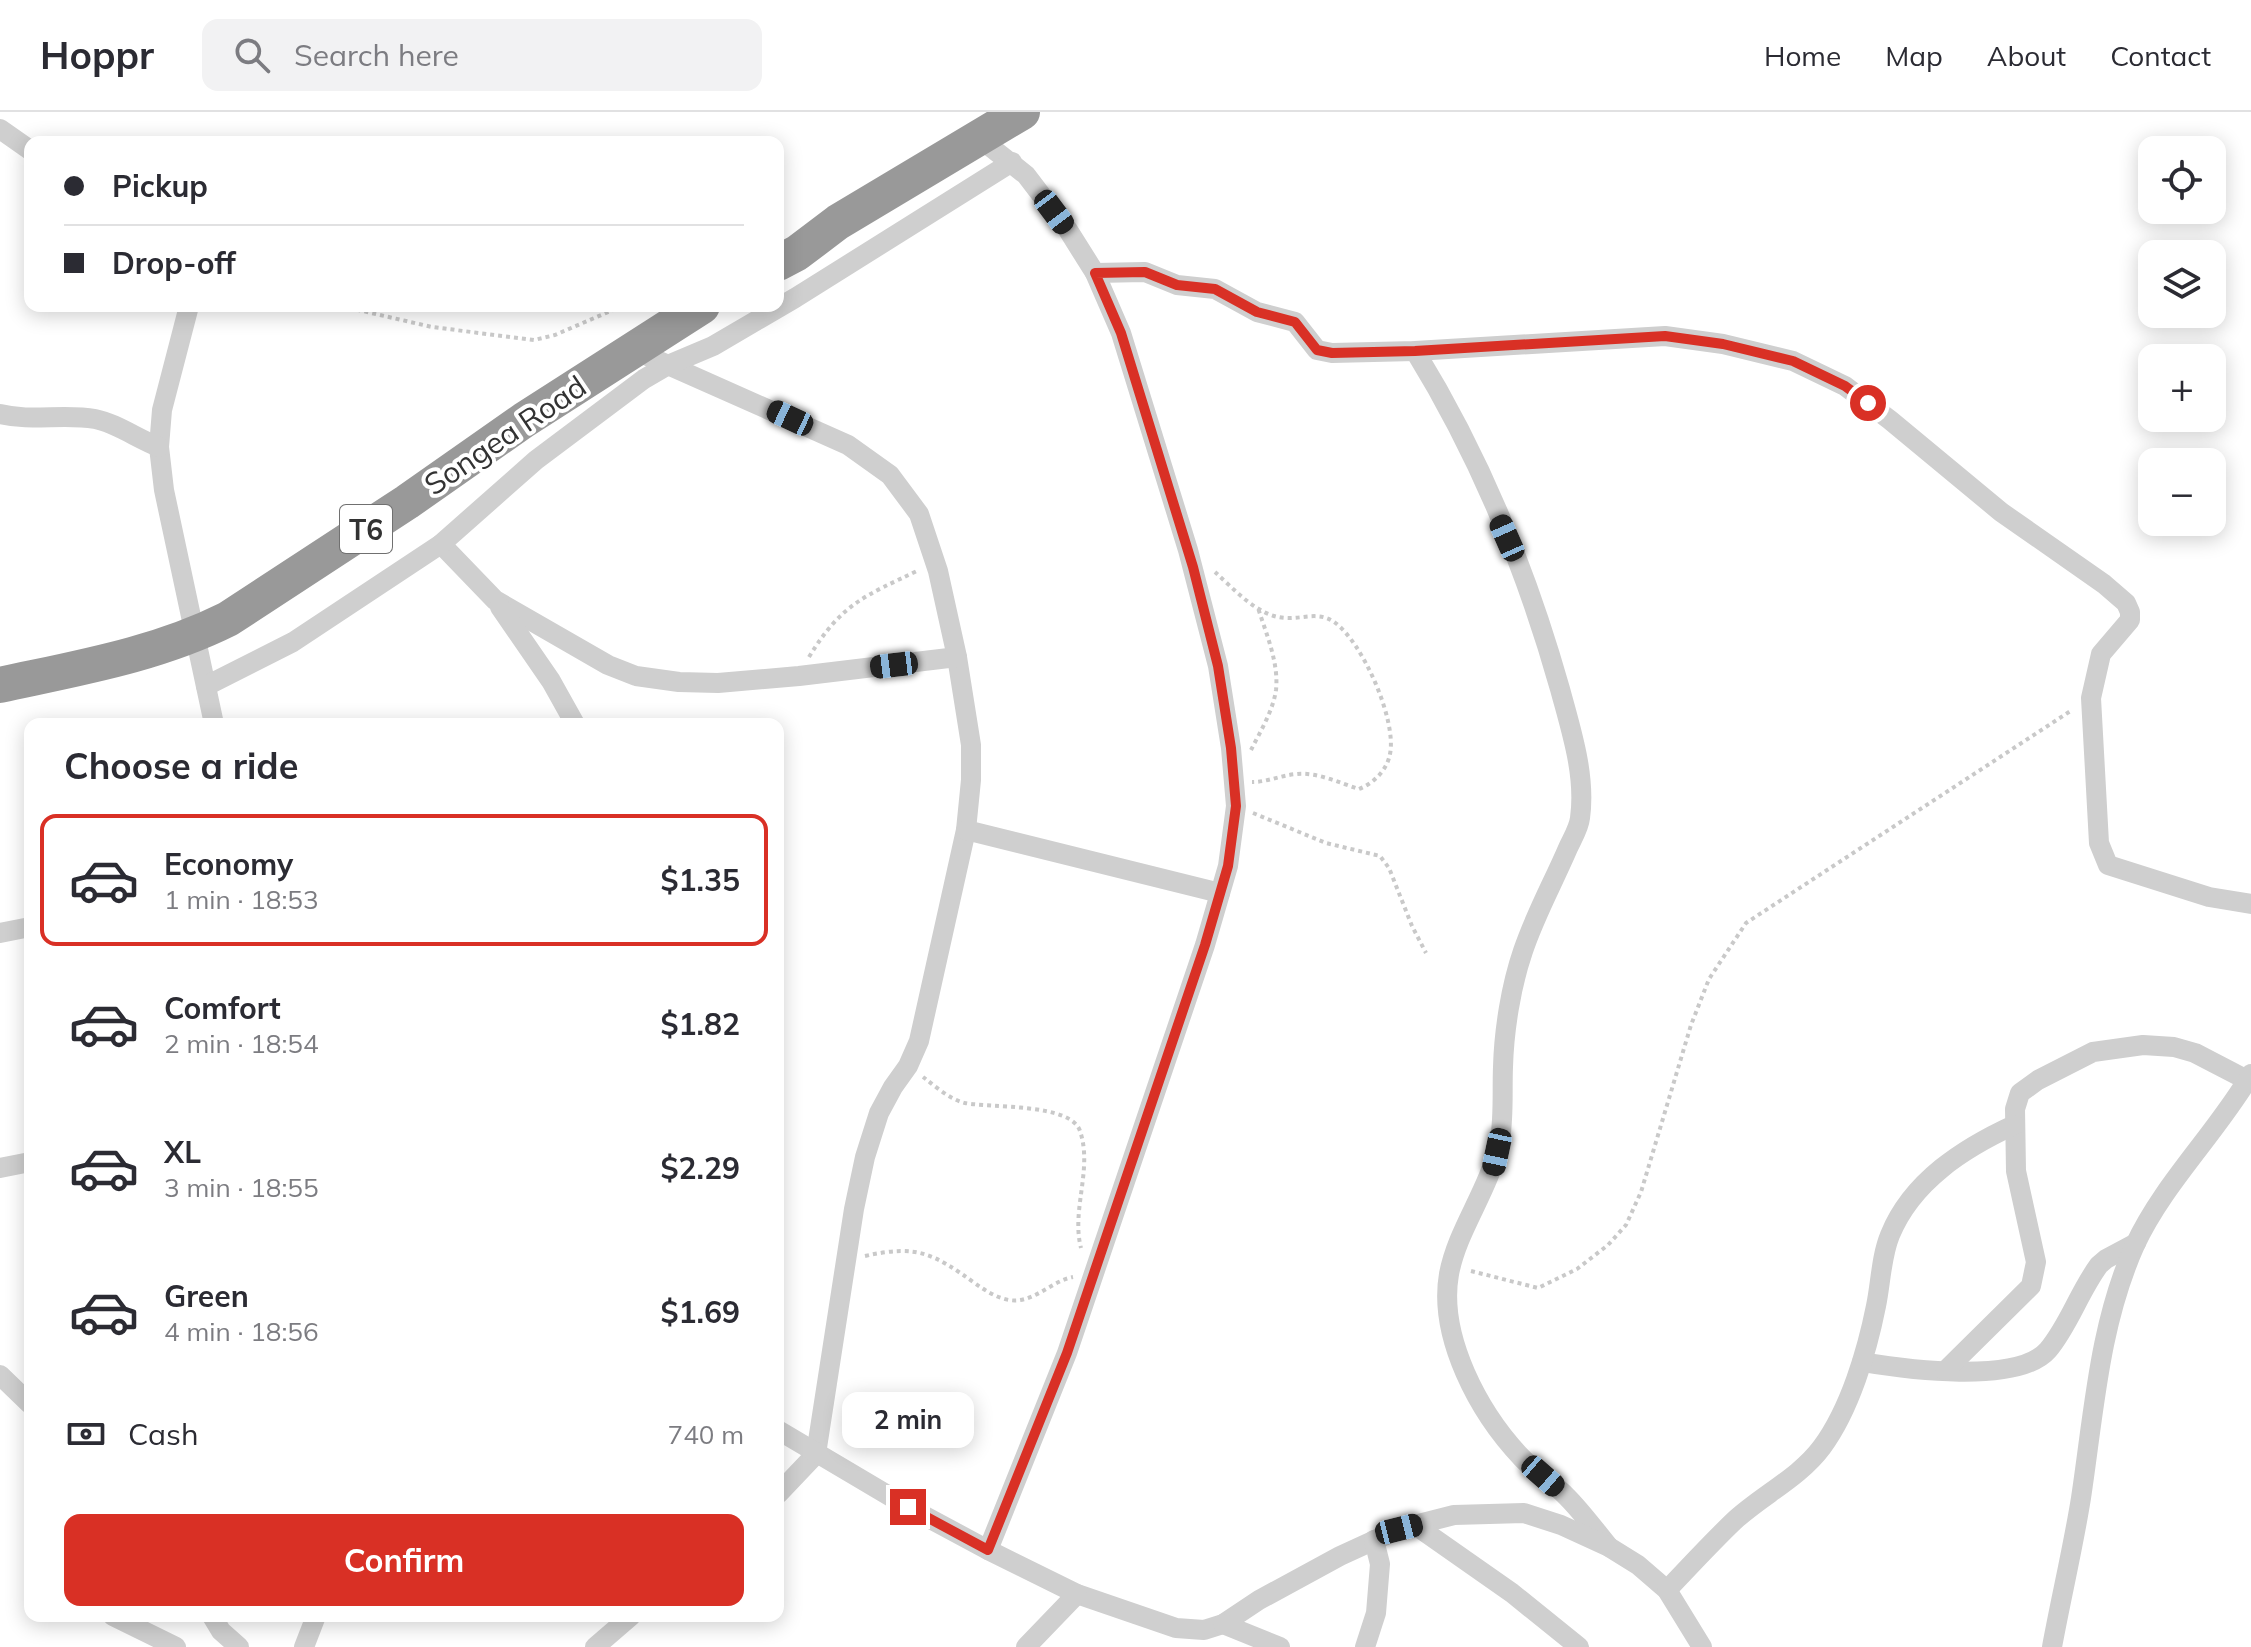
<!DOCTYPE html>
<html lang="en">
<head>
<meta charset="utf-8">
<style>
	body { margin:0; font-family:Mulish,sans-serif; background:#f2f2f3; color:#2b2b33; height:100vh; display:flex; flex-direction:column; font-size:30px; white-space:nowrap }
	* { box-sizing:border-box; margin:0 }
	p { font-size:26px; color:#7c7c81 }
	.icon { flex:none; width:44px; height:44px; fill:none; stroke:currentColor; stroke-width:2; stroke-linecap:round; stroke-linejoin:round }
	.map { position:relative; flex:1; overflow:hidden }
	.sheet { position:absolute; left:24px; top:606px; width:760px; height:904px; display:flex; flex-direction:column; background:#fff; border-radius:16px; box-shadow:0 4px 20px #0003 }
	.sheet>* { flex:none }
	.banner { position:absolute; left:24px; top:24px; width:760px; height:176px; border-radius:16px; box-shadow:0 4px 20px #0003; display:grid; align-content:center; height:176px; padding:0 40px; background:#fff }
	.tools { position:absolute; left:2138px; top:24px; display:grid; gap:16px }
	.tools a { display:grid; place-items:center; width:88px; height:88px; border-radius:16px; background:#fff; box-shadow:0 4px 20px #0003; font-size:40px }
	.end { position:absolute; width:36px; height:36px; margin:-18px; border:10px solid #d93025; background:#fff; box-shadow:0 0 0 4px #fff }
	.from { border-radius:50% }
	.bubble { position:absolute; height:56px; border-radius:16px; background:#fff; box-shadow:0 4px 20px #0003; font-size:26px; font-weight:700; line-height:56px; text-align:center }
	.car { position:absolute; width:24px; height:48px; margin:-24px -12px; border-radius:10px; box-shadow:0 0 6px 2px #0007; background:linear-gradient(#222 24%,#8ab4d8 0 40%,#222 0 76%,#8ab4d8 0 86%,#222 0) }
	.banner b { display:flex; align-items:center; gap:28px; height:76px; font-size:30px }
	.banner b+b { border-top:2px solid #e1e1e2 }
	.banner i { width:20px; height:20px; background:#2b2b33 }
	ul { padding:0; list-style:none }
	li { display:flex; align-items:center; gap:24px; height:132px; margin:0 16px 12px; padding:0 24px; border:4px solid transparent; border-radius:16px }
	li div { flex:1 }
	li b { display:block; font-size:30px }
	li em { font-style:normal; font-weight:700 }
	li.selected { border-color:#d93025 }
	li>.icon { width:72px; height:72px; stroke-width:1.5 }
	h2 { padding:0 40px; font-size:36px; line-height:96px }
	.pay { display:flex; align-items:center; gap:20px; height:88px; padding:0 40px; font-size:30px }
	.pay p { margin-inline-start:auto }
	.action { display:flex; gap:16px; margin-top:auto; padding:16px 40px }
	.action a { flex:1; height:92px; border-radius:16px; background:#d93025; color:#fff; font-size:32px; font-weight:700; line-height:92px; text-align:center }
	header { display:flex; align-items:center; gap:48px; box-sizing:border-box; height:112px; padding:0 40px; background:#fff; border-bottom:2px solid #e1e1e2 }
	header strong { font-size:38px }
	nav { display:flex; gap:44px; margin-inline-start:auto; font-size:28px }
	.search { width:560px; height:72px; background:#f2f2f3; display:flex; align-items:center; gap:20px; box-sizing:border-box; padding:0 28px; border-radius:16px; color:#7c7c81; font-size:30px }
	.map>svg:first-child { display:block }
</style>
</head>
<body>
<header>
<strong>Hoppr</strong>
<div class="search"><svg class="icon" aria-label="search" viewBox="0 0 24 24"><circle cx="10" cy="10" r="6"/><path d="M15 15l6 6"/></svg>Search here</div>
<nav><a>Home</a><a>Map</a><a>About</a><a>Contact</a></nav>
</header>
<div class="map">
<svg width="2251" height="1535" viewBox="0 0 2251 1535">
	<rect width="100%" height="100%" fill="#fff"/>
	<g fill="none" stroke-linecap="round" stroke-linejoin="round">
		<g stroke="#c9c9c9" stroke-width="4" stroke-dasharray="4 4" stroke-linecap="butt">
			<polyline points="341,194 432,215 534,228 555,223 622,194"/>
			<path d="M1215,460c19,17 43,45 71,46 17,1 32,-7 48,4 28,19 63,98 56,132 -3,16 -16,29 -31,35 -19,-6 -42,-17 -62,-15 -16,1 -29,8 -45,8"/>
			<path d="M809,545c33,-54 56,-61 110,-87"/>
			<path d="M1251,638c9,-18 22,-39 25,-60 3,-27 -10,-57 -18,-82"/>
			<polyline points="1253,701 1326,731 1380,744 1389,756 1412,814 1426,841"/>
			<path d="M923,965c12,9 26,22 42,26 25,5 106,0 115,28 13,38 -9,79 1,117"/>
			<path d="M865,1144c53,-12 69,-2 111,28 10,7 21,14 33,16 24,4 42,-19 64,-23"/>
			<polyline points="1471,1159 1538,1176 1577,1157 1608,1133 1626,1113 1641,1080 1691,913 1709,867 1746,811 2072,598"/>
		</g>
		<g stroke="#cfcfcf" stroke-width="20">
			<polyline points="0,17 30,38"/>
			<polyline points="978,25 1026,63 1068,118 1095,161 1121,221 1188,438 1218,554 1231,636 1236,694 1228,754 1205,833 1067,1241 988,1438"/>
			<polyline points="1095,161 1145,160 1177,173 1215,177 1257,200 1295,210 1317,238 1332,241 1415,239 1665,224 1723,232 1793,249 1845,274 1890,308 2001,400 2104,472 2126,491 2130,500 2130,508 2101,542 2091,586 2099,731 2108,753 2209,785 2251,792"/>
			<polyline points="189,194 162,298 159,335 164,378 214,612"/>
			<polyline points="632,237 848,333 890,363 919,402 938,459 957,545 971,633 971,668 966,718 919,929 908,954 893,975 879,1001 865,1045 854,1097 816,1342 778,1382"/>
			<path d="M1415,239c64,104 112,221 145,338 11,41 26,86 20,129 -1,10 -8,21 -12,30 -15,35 -33,67 -45,103 -12,35 -19,79 -20,116 -1,24 1,49 -3,72 -10,51 -42,88 -51,135 -11,63 30,139 73,184 13,14 31,24 45,39 15,15 28,33 42,50"/>
			<path d="M0,302c32,8 63,-1 95,5 21,4 43,20 64,28"/>
			<polyline points="441,432 495,488 608,553 636,564 679,570 718,571 799,564 957,545"/>
			<polyline points="500,495 551,569 575,612"/>
			<polyline points="206,574 293,530 441,432 536,348 644,267 668,253 713,234 795,186 1012,50"/>
			<polyline points="966,718 1220,781"/>
			<polyline points="0,821 30,815"/>
			<polyline points="0,1056 30,1050"/>
			<path d="M1862,1250c42,7 156,23 186,-12 21,-25 31,-58 51,-85l7,-6 30,-16"/>
			<polyline points="1945,1259 2031,1174 2036,1150 2016,1059 2015,997 2020,981 2038,968 2093,940 2143,933 2174,935 2195,941 2251,970"/>
			<polyline points="0,1263 30,1292"/>
			<polyline points="778,1318 908,1395 988,1438 1077,1482 1176,1516 1204,1518 1223,1512 1259,1488 1340,1444 1399,1417 1454,1403 1524,1401 1561,1413 1609,1435 1638,1453 1667,1478 1702,1535"/>
			<polyline points="1415,1413 1512,1481 1579,1535"/>
			<path d="M1667,1478c22,-23 44,-47 67,-69 28,-26 65,-43 88,-74 28,-38 45,-96 54,-141 5,-24 5,-49 14,-71 22,-54 74,-87 124,-110"/>
			<polyline points="113,1504 176,1535"/>
			<polyline points="212,1504 221,1519 239,1535"/>
			<polyline points="1223,1512 1280,1535"/>
			<polyline points="304,1535 316,1504"/>
			<polyline points="595,1535 631,1504"/>
			<polyline points="1026,1535 1077,1482"/>
			<polyline points="1365,1535 1376,1501 1380,1452 1374,1428"/>
			<path d="M2052,1535c9,-49 21,-99 29,-149 13,-86 18,-173 54,-253 28,-61 83,-114 116,-171"/>
		</g>
		<g stroke="#999" stroke-width="36">
			<polyline points="778,151 797,141 838,110 1022,0"/>
			<path d="M0,573c78,-17 156,-30 228,-66l179,-117 117,-82 178,-114"/>
		</g>
	</g>
	<g fill="none" stroke-linecap="round" stroke-linejoin="round">
		<polyline stroke="#d93025" stroke-width="10" points="908,1395 988,1438 1067,1241 1205,833 1228,754 1236,694 1231,636 1218,554 1193,455 1121,221 1095,161 1145,160 1177,173 1215,177 1257,200 1295,210 1317,238 1332,241 1415,239 1665,224 1723,232 1793,249 1845,274 1868,291"/>
	</g>
	<g text-anchor="middle" dominant-baseline="central" stroke-width="8" stroke-linejoin="round" paint-order="stroke">
		<rect fill="#fff" stroke="#707070" stroke-width="2" x="340" y="393" width="52" height="48" rx="6"/>
		<g font-size="28" font-weight="bold" fill="#323232">
			<text x="366" y="417">T6</text>
		</g>
		<g font-size="30" fill="#323232" stroke="#fff">
			<text transform="translate(505 323) rotate(-34)">Songea Road</text>
		</g>
	</g>
</svg>
<div class="tools">
<a><svg class="icon" aria-label="locate" viewBox="0 0 24 24"><circle cx="12" cy="12" r="6"/><path d="M12 2v4M12 18v4M2 12h4M18 12h4"/></svg></a>
<a><svg class="icon" aria-label="layers" viewBox="0 0 24 24"><path d="M12 4l9 5-9 5-9-5zM3 14l9 5 9-5"/></svg></a>
<a>+</a>
<a>−</a>
</div>
<i class="end from" style="left:1868px;top:291px"></i>
<i class="end" style="left:908px;top:1395px"></i>
<div class="bubble" style="left:842px;top:1280px;width:132px">2 min</div>
<i class="car" style="left:1054px;top:100px;rotate:143deg"></i>
<i class="car" style="left:790px;top:306px;rotate:295deg"></i>
<i class="car" style="left:1507px;top:426px;rotate:336deg"></i>
<i class="car" style="left:894px;top:553px;rotate:263deg"></i>
<i class="car" style="left:1497px;top:1040px;rotate:192deg"></i>
<i class="car" style="left:1543px;top:1364px;rotate:131deg"></i>
<i class="car" style="left:1399px;top:1417px;rotate:76deg"></i>
<div class="banner">
<b><i class="from"></i>Pickup</b>
<b><i></i>Drop-off</b>
</div>
<section class="sheet">
<h2>Choose a ride</h2>
<ul>
<li class="selected"><svg class="icon" aria-label="car" viewBox="0 0 24 24"><path d="M5 17H2v-5l4-1 3-4h7l3 4 3 1v5h-3M9 17h6M6 11h13"/><circle cx="7" cy="17" r="2"/><circle cx="17" cy="17" r="2"/></svg><div><b>Economy</b><p>1 min · 18:53</p></div><em>$1.35</em></li>
<li><svg class="icon" aria-label="car" viewBox="0 0 24 24"><path d="M5 17H2v-5l4-1 3-4h7l3 4 3 1v5h-3M9 17h6M6 11h13"/><circle cx="7" cy="17" r="2"/><circle cx="17" cy="17" r="2"/></svg><div><b>Comfort</b><p>2 min · 18:54</p></div><em>$1.82</em></li>
<li><svg class="icon" aria-label="car" viewBox="0 0 24 24"><path d="M5 17H2v-5l4-1 3-4h7l3 4 3 1v5h-3M9 17h6M6 11h13"/><circle cx="7" cy="17" r="2"/><circle cx="17" cy="17" r="2"/></svg><div><b>XL</b><p>3 min · 18:55</p></div><em>$2.29</em></li>
<li><svg class="icon" aria-label="car" viewBox="0 0 24 24"><path d="M5 17H2v-5l4-1 3-4h7l3 4 3 1v5h-3M9 17h6M6 11h13"/><circle cx="7" cy="17" r="2"/><circle cx="17" cy="17" r="2"/></svg><div><b>Green</b><p>4 min · 18:56</p></div><em>$1.69</em></li>
</ul>
<div class="pay"><svg class="icon" aria-label="cash" viewBox="0 0 24 24"><path d="M3 7h18v10H3z"/><circle cx="12" cy="12" r="2"/></svg>Cash<p>740 m</p></div>
<div class="action"><a>Confirm</a></div>
</section>
</div>
</body>
</html>
